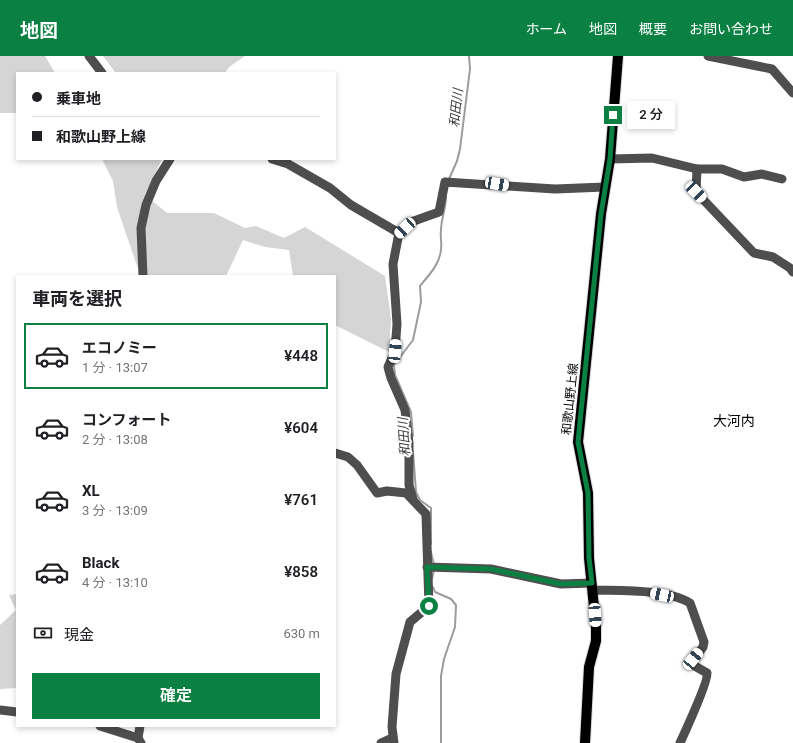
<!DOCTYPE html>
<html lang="ja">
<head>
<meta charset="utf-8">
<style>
	body { margin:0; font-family:Roboto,"Noto Sans JP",sans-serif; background:#f6f6f6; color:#202124; height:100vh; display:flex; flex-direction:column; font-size:15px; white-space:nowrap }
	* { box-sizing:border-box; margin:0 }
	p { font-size:13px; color:#757577 }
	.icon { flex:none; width:22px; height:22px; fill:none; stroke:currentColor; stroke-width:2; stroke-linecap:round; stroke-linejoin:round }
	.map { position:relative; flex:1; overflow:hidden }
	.drawer { position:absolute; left:16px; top:219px; width:320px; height:452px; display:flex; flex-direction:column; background:#fff; border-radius:0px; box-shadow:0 2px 6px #0003 }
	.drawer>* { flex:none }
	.top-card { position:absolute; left:16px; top:16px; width:320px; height:88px; border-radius:0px; box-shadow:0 2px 6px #0003; display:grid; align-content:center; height:88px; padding:0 16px; background:#fff }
	.end { position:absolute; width:18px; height:18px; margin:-9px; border:5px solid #0b8043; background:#fff; box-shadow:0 0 0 2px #fff }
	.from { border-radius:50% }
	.bubble { position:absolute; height:28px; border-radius:0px; background:#fff; box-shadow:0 2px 6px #0003; font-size:13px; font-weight:600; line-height:28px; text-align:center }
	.car { position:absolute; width:12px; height:24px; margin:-12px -6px; border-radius:5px; box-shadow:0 0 3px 1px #0007; background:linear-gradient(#fff 24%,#345 0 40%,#fff 0 76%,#345 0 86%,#fff 0) }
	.top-card b { display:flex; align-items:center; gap:14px; height:38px; font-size:15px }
	.top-card b+b { border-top:1px solid #e0e0e0 }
	.top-card i { width:10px; height:10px; background:#202124 }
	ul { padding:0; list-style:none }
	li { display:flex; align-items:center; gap:12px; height:66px; margin:0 8px 6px; padding:0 8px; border:2px solid transparent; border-radius:0px }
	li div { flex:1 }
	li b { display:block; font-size:15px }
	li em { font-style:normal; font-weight:600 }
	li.active { border-color:#0b8043 }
	li>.icon { width:36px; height:36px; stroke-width:1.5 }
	h2 { padding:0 16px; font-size:18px; line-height:48px }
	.pay { display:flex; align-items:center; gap:10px; height:44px; padding:0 16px; font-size:15px }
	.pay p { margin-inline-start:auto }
	.primary-button { display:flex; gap:8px; margin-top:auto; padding:8px 16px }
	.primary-button a { flex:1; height:46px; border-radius:0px; background:#0b8043; color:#fff; font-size:16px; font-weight:600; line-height:46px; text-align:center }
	header { display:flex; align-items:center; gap:24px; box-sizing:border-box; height:56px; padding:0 20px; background:#0b8043; color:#fff }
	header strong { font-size:19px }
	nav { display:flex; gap:22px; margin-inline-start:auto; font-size:14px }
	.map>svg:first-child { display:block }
</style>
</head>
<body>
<header>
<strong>地図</strong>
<nav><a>ホーム</a><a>地図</a><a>概要</a><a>お問い合わせ</a></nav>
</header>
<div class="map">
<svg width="793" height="687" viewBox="0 0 793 687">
	<rect width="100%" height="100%" fill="#fff"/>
	<g fill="#d5d5d5">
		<polygon points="0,0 45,0 55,17 17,17 17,57 0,57"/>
		<polygon points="103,0 245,0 229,11 225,17 116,17"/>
		<polygon points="102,103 162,103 145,139 167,157 214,157 245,172 256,170 284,182 305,171 385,220 391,263 389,296 335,269 335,220 293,220 289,194 265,191 243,184 226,220 145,220 137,210 117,151 113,125"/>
		<polygon points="17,538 17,632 0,633 0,569 16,554 9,539"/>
	</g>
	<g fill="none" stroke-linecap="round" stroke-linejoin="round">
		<g stroke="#9c9c9c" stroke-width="2">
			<polyline points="449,123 457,105 460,93 470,13 469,0"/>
			<path d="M413,380l-2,-24 -16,-37 -1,-10 19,-25 8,-38 -1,-16c9,-11 20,-22 21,-37 1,-6 -1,-13 0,-19 0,-11 5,-21 5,-33"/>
			<polyline points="413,395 416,436 420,444 431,452 431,488"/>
			<polyline points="431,496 434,509"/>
			<polyline points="432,523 434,514"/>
			<polyline points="433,531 435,536 451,543 456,549 455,571 444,603 441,620 441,687"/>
		</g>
		<g stroke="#dbdbdb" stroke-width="12">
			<polyline id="major" points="585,687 589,611 596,585 596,571 589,502 588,437 578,386 601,158 610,103 618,0"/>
		</g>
		<g stroke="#4e4e4e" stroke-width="9">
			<polyline points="89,0 102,17"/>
			<polyline points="708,0 772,13 793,37"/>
			<polyline points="272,103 288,108 330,132 351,149 399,177"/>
			<polyline points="610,103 652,102 697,113 722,113 744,121 762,118 782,123"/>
			<polyline points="697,113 696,136 754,197 773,201 790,212 793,216"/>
			<polyline points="143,220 141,172 146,149 156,125 170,103"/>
			<polyline points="335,397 348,401 357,409 377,437 387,435 406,437 426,458 429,550 410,566 396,618 392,671 394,687"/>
			<polyline points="413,443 409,429 409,387 405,354 391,322 388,311 395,295 397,268 393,208 399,177 411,166 439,156 445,126 555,133 605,131"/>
			<polyline points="427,511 491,513 561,528 592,527"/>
			<path d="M593,534c27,1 75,-1 97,13l14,39 -1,5 -11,15 1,3 14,8c2,7 -22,59 -27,70"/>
			<polyline points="0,654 17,656"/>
			<polyline points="100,670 138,682 141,687"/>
			<polyline points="138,682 140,670"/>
			<polyline points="381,687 392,682"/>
		</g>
		<use href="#major" stroke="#000" stroke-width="10"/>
	</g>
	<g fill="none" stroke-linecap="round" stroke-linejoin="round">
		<polyline stroke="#0b8043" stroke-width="5" points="429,550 427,511 491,513 561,528 592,527 589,502 588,437 578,386 601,158 610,103 613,59"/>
	</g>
	<g text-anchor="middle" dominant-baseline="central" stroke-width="4" stroke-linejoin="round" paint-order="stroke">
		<g font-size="12" fill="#000" stroke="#fff">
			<text transform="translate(570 343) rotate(-84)">和歌山野上線</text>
		</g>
		<g font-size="13" font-style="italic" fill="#3d3d3d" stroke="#fff">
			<text transform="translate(456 52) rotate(-84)">和田川</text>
			<text transform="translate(404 381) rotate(-94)">和田川</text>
		</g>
		<g font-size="14" fill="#000" stroke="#fff">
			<text x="734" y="365">大河内</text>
		</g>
	</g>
</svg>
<i class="end from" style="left:429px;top:550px"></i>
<i class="end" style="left:613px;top:59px"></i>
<div class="bubble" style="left:627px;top:45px;width:48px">2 分</div>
<i class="car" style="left:497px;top:128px;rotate:100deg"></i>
<i class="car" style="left:696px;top:136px;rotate:136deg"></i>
<i class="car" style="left:405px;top:172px;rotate:227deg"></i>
<i class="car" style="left:395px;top:295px;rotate:5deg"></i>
<i class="car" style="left:662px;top:539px;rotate:282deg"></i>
<i class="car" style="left:595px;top:559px;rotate:176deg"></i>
<i class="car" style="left:693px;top:603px;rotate:39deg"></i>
<div class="top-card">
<b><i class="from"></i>乗車地</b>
<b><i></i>和歌山野上線</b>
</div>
<section class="drawer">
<h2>車両を選択</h2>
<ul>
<li class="active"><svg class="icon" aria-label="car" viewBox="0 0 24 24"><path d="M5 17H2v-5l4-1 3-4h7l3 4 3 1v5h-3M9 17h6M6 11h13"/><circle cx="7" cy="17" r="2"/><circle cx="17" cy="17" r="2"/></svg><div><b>エコノミー</b><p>1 分 · 13:07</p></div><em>¥448</em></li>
<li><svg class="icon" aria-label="car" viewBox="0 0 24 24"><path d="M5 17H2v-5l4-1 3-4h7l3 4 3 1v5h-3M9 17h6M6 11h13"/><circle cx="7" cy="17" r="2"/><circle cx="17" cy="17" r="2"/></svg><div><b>コンフォート</b><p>2 分 · 13:08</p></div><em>¥604</em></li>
<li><svg class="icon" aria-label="car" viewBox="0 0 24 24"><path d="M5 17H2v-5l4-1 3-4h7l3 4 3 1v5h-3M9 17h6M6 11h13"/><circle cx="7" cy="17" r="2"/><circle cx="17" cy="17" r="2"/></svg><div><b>XL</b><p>3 分 · 13:09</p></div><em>¥761</em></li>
<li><svg class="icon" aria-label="car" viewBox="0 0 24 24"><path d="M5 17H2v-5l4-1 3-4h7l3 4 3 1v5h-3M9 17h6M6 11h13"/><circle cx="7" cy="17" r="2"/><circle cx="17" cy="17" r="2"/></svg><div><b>Black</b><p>4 分 · 13:10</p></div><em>¥858</em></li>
</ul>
<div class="pay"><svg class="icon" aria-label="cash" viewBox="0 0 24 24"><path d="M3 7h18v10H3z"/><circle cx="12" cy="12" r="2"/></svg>現金<p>630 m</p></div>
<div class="primary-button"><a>確定</a></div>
</section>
</div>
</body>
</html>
